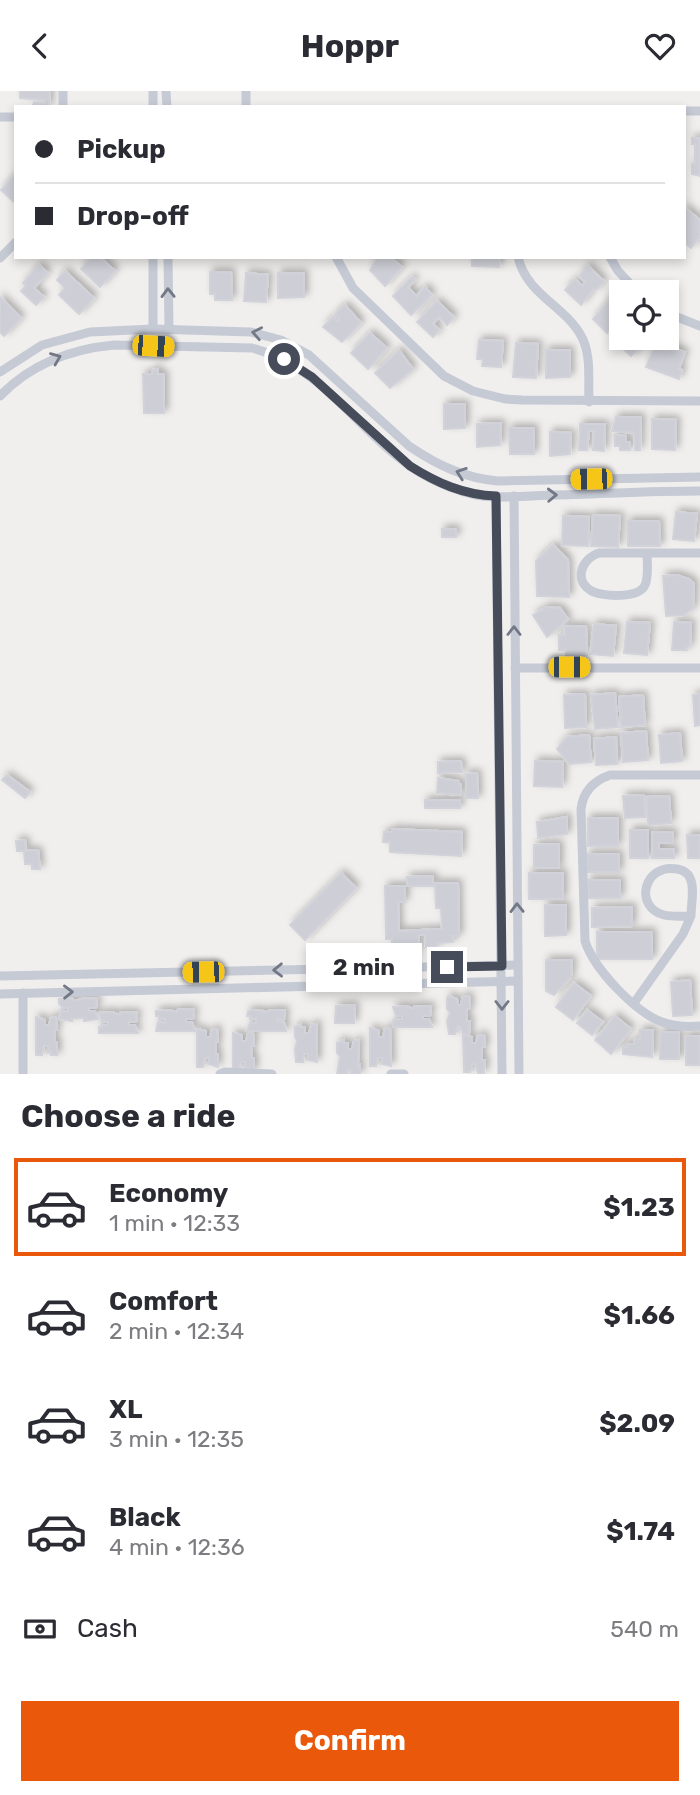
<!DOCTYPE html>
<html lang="en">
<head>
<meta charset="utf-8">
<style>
	body { margin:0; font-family:Rubik,sans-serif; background:#f7f7f7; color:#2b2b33; height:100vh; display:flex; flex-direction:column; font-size:26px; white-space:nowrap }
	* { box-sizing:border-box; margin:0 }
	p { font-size:23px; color:#7c7c81 }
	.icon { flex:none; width:38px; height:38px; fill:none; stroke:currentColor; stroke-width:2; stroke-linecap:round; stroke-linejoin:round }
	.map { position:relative; height:983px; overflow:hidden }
	.drawer { display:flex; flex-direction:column; background:#fff; flex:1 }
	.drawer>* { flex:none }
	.hud { position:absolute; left:14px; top:14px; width:672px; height:154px; border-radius:0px; box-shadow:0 4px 10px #0003; display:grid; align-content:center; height:154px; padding:0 21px; background:#fff }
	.buttons { position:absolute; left:609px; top:189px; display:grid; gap:14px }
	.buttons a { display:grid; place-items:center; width:70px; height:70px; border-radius:0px; background:#fff; box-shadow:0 4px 10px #0003; font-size:35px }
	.end { position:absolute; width:32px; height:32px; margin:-16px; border:9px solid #474c5b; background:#fff; box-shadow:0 0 0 4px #fff }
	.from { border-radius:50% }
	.bubble { position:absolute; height:49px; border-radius:0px; background:#fff; box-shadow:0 4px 10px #0003; font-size:23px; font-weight:700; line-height:49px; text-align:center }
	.car { position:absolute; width:21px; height:42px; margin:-21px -10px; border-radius:9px; box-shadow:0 0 5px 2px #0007; background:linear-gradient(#f5c518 24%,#345 0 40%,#f5c518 0 76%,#345 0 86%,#f5c518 0) }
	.hud b { display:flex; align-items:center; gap:24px; height:66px; font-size:26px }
	.hud b+b { border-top:2px solid #e1e1e2 }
	.hud i { width:18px; height:18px; background:#2b2b33 }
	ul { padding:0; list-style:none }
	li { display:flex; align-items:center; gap:21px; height:98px; margin:0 14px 10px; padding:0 7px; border:4px solid transparent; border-radius:0px }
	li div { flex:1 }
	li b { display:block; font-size:26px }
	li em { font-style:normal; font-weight:700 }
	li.selected { border-color:#ea580c }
	li>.icon { width:63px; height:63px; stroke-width:1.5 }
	h2 { padding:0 21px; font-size:32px; line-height:84px }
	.pay { display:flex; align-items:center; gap:18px; height:77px; padding:0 21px; font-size:26px }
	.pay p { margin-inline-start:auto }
	.primary-button { display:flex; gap:14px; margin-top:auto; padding:14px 21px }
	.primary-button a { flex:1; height:80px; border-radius:0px; background:#ea580c; color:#fff; font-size:28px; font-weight:700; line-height:80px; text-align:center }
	header { display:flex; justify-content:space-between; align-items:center; height:91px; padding:0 21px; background:#fff; font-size:32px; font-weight:700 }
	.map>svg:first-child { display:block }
</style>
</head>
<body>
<header><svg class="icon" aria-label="back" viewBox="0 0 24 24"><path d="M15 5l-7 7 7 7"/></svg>Hoppr<svg class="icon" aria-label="heart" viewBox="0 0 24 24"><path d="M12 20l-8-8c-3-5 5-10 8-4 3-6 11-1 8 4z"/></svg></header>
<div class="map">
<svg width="700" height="983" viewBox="0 0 700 983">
	<defs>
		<filter id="shadow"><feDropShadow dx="3.5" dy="-3.5" stdDeviation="3.5" flood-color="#0004"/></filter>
	</defs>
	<rect width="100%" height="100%" fill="#f1efee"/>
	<g fill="#cecfd6" stroke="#d2d3da" stroke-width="2" filter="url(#shadow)">
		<polygon points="20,0 50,0 49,15 33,14 34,11 45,12 45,9 20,7"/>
		<polygon points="692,47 700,47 700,85 692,83 692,73 695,73 695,53 692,53"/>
		<polygon points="16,83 16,113 1,99"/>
		<polygon points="684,116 700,129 700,146 691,157 686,153 684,155"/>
		<polygon points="92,166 100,166 115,180 100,196 81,178"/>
		<polygon points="378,166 390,166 402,176 385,195 370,179"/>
		<polygon points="472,166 500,166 499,176 472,175"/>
		<polygon points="39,174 48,182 34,197 44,206 36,214 21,200 26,195 23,192"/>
		<polygon points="588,175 604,190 596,199 594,197 581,214 565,199 575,188 582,195 585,191 579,185"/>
		<polygon points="65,180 94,207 79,223 59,204 65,197 57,189"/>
		<polygon points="210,181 231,181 232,209 215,209 215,203 210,203"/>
		<polygon points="246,182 268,184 266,211 244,210"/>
		<polygon points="278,182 304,182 304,206 278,207"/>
		<polygon points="412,186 415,189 408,196 416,205 425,196 432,204 411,224 393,205"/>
		<polygon points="616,202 621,207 621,226 607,242 593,228"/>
		<polygon points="0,206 21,227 4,245 0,241"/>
		<polygon points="437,210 454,226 447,234 439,226 433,233 439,239 433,246 417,231"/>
		<polygon points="345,214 361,232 342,251 323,236 333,226 338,231 340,228 335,223"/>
		<polygon points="370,242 387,257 368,278 351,262"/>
		<polygon points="621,243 621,247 649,247 631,265 615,250"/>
		<polygon points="479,249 503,250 501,276 482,275 483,268 477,268"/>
		<polygon points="657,251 685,261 679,278 682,279 679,288 646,276"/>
		<polygon points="516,252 538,253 536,287 513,286"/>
		<polygon points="399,259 413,278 390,297 375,282"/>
		<polygon points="546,259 570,259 570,286 546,287"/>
		<polygon points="158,278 158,283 164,283 164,322 144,322 143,283 152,283 152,279"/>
		<polygon points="444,313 465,313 465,337 444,338"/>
		<polygon points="616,326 641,326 640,359 635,359 634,342 612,340"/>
		<polygon points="652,328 676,329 675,359 652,358"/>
		<polygon points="501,332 500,354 477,356 477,333"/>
		<polygon points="580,333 605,333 604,360 593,359 594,340 589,340 587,359 579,359"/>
		<polygon points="509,337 534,337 534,363 510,363"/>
		<polygon points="550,341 571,342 570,363 550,365"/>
		<polygon points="615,344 626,345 626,351 630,351 630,359 620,359 620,355 615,355"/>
		<polygon points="676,421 697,423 694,450 673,448"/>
		<polygon points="593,424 620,425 618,456 591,455"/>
		<polygon points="563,425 589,426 588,455 562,454"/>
		<polygon points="628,430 659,430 660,455 628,455"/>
		<rect x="442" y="438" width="14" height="8"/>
		<polygon points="553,454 568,469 569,506 537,505 536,470"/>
		<polygon points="677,484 689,488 694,493 693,517 684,524 666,525 663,485"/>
		<polygon points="547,516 560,517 568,528 547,546 533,524"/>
		<polygon points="627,531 650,532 647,564 624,562"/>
		<polygon points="674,531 691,532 690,554 686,557 687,559 672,559"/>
		<polygon points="594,533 616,535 613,565 590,563"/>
		<polygon points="564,535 586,535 587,564 566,565 566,559 559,559 559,544 565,544"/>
		<polygon points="615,602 618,636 595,638 591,604"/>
		<polygon points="585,603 586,636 565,637 564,604"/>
		<polygon points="700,603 700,634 695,635 693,604"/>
		<polygon points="643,604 645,634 621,636 619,606"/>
		<polygon points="646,640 648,669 623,671 621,642"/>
		<polygon points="680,642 682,670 661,672 659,644"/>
		<polygon points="589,644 591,671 569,673 557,658 567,646"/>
		<polygon points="616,646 617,673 596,674 594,648"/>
		<polygon points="461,670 462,681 438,682 438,671"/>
		<polygon points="535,670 563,671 562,696 534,695"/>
		<polygon points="477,682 478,707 466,707 466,683"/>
		<polygon points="7,684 30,701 25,707 2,689"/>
		<polygon points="438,687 459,690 459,693 461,693 461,704 437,702"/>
		<polygon points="644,704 645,726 625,727 623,705"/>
		<polygon points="669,705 671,732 648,734 646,706"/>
		<rect x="425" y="709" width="35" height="8"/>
		<polygon points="567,726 567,743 538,747 537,731"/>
		<rect x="588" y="727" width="30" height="28"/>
		<polygon points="392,738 462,741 461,765 390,761 390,751 383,751 384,741 392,741"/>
		<rect x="630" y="739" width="18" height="28"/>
		<polygon points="652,741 673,741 673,752 659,752 659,758 674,758 674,767 652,767"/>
		<polygon points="687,744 700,744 700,767 688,767"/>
		<polygon points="25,749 26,760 38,759 40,778 32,778 32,773 25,773 24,760 17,760 16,750"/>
		<polygon points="559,753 559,777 534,777 534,754"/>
		<rect x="587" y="763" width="32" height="18"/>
		<polygon points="341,782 356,797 305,849 290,834"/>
		<rect x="529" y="782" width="34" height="26"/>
		<polygon points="433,785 433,795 407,795 407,786"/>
		<rect x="588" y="789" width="32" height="18"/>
		<polygon points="435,792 458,792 459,845 452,845 453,851 437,852 437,856 426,856 425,844 419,844 419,861 409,861 409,853 392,854 392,848 386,848 385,795 405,795 405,811 398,811 399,840 442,838 441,817 436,817"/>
		<polygon points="545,814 566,814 566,844 545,845"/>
		<polygon points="632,816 632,835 592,836 592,817"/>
		<rect x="597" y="841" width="55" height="27"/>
		<polygon points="546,869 572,869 571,886 554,904 546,900"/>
		<polygon points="690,889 692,924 673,925 671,891"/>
		<polygon points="574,892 591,905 573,929 556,916"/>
		<polygon points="448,905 457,908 458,914 461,914 463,905 469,905 470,918 467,918 467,930 470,930 469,943 463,943 460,935 457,935 458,940 455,940 455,943 449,943 447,930 450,922 447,918 447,908"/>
		<polygon points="71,907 75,910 84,907 97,908 96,917 89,917 89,920 95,920 98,928 84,930 84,927 72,927 72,930 59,928 61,920 68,920 68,917 62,917 61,914 59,913 59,908"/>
		<polygon points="355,914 354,932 335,932 336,915"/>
		<polygon points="406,915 414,918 414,915 431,915 430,925 423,925 423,928 429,928 432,936 393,936 393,930 395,930 395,928 402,928 402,925 396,925 393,916"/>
		<polygon points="181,918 194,919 193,928 186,928 186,931 192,931 195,940 156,940 158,931 165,932 165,928 159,928 159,925 156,925 156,920 169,919 177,921 177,919"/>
		<polygon points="252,919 263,920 263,921 273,919 285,919 284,929 277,928 277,931 284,931 286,940 247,940 250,932 256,932 256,928 250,928 250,925 247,925 248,920"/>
		<polygon points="587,919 603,931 592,944 577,932"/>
		<polygon points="112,921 120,924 120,921 137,922 136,931 129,931 129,934 135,934 138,942 99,942 99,936 102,936 102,934 108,934 108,931 102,931 99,922"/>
		<polygon points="615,925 631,938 611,963 595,949"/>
		<polygon points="36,926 45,929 45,934 49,934 51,926 56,926 57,939 54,939 55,951 57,951 57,964 51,964 51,961 48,962 48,955 44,955 42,964 36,964"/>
		<polygon points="317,933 317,971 308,969 308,963 304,963 303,971 296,971 295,958 297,950 295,946 295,936 301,934 301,936 305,936 305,942 309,942 311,934"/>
		<polygon points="370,937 379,940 379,946 383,946 385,937 390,937 391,975 382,973 382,967 378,967 376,975 370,975"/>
		<polygon points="197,938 206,940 206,946 210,946 212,938 217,938 218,951 216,951 216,963 218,963 218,976 209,973 209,967 205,967 203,976 197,976"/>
		<polygon points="640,939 653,939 652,966 623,963 623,956 627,956 627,953 634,953 635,948 640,948"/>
		<rect x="660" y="941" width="19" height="27"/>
		<polygon points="233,942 242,944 242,950 246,950 248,942 253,942 254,955 251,955 252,967 254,967 254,980 247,980 248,977 245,977 245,971 241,971 239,979 233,979"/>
		<polygon points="463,944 472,946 472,952 476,952 478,944 484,944 485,956 482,956 482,969 485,969 484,982 478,982 475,973 472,973 472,979 469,979 470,981 464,981"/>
		<polygon points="685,945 700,945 700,974 686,974"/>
		<polygon points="344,949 344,952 348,952 348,958 352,958 354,950 359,949 358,975 360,974 360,983 351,983 351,979 347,979 347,983 337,983 340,966 337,962 337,952"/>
	</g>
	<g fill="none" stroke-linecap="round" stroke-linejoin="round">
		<g stroke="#c5cad5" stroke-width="9">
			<polyline points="63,0 63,16"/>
			<polyline points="153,0 153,16"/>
			<polyline points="166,0 167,16"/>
			<polyline points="246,0 246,16"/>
			<polyline points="684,20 700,20"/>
			<polyline points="0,26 16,26"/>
			<polyline points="153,166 153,238"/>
			<polyline points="168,166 169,239"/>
			<polyline points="336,166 353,197 444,285 473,300 505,308 522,309 700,310"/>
			<path d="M518,166c9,40 52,50 66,85 7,18 4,40 5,60"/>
			<polyline points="610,166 618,180 638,201"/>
			<polyline points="0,167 16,151"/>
			<polyline points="667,222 700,235"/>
			<path d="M0,281l42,-27 48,-13 63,-3 98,3 30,8 28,15 100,91c28,19 55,32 89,35l202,-4"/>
			<path d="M0,305c31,-32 71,-47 114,-51l138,3c77,20 109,92 174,128 16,9 33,15 50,19 24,4 51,1 75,0 49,-1 99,-4 149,-4"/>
			<polyline points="496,405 502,983"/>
			<polyline points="514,405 519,983"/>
			<path d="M647,462c0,9 2,24 -2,32 -6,14 -45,12 -55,5 -17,-11 -7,-32 9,-37h101"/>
			<polyline points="515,577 700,577"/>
			<path d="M700,684h-90c-17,6 -27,17 -29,34l4,132c9,28 50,71 77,81 13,5 25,5 38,4"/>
			<polyline points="0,885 518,874"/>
			<polyline points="23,902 23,983"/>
			<polyline points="0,903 518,890"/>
			<path d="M634,912l49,-69 8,-18c-9,0 -19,1 -27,-1 -31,-8 -20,-52 13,-46 6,1 11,4 13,9 5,10 1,27 1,38"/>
			<polyline points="220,983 225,981 272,983"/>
			<polyline points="391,983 404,983"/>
		</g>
	</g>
	<defs><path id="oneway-chevron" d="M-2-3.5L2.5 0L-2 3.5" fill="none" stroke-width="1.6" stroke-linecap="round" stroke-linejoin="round" transform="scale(1.75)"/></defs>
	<g stroke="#737886">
		<use href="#oneway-chevron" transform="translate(168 202) rotate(-91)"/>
		<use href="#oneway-chevron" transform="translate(257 242) rotate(-169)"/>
		<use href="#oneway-chevron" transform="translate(56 267) rotate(-22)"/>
		<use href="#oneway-chevron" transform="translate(461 382) rotate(-161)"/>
		<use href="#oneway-chevron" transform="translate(552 404) rotate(-2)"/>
		<use href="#oneway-chevron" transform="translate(514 540) rotate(-90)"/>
		<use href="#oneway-chevron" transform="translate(517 817) rotate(-91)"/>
		<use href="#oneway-chevron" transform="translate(278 879) rotate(179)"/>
		<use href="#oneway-chevron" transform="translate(68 901) rotate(-1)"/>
		<use href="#oneway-chevron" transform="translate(502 914) rotate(90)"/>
	</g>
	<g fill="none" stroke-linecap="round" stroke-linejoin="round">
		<path stroke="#474c5b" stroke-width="9" d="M284,268l28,18 98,89c27,17 54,29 86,30l6,470 -55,1"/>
	</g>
</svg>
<div class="buttons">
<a><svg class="icon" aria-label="locate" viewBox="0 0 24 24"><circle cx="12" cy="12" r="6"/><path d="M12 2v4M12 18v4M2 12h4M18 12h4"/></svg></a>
</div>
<i class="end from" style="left:284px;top:268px"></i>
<i class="end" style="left:447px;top:876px"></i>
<div class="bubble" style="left:306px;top:852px;width:116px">2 min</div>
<i class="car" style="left:153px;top:255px;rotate:93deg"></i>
<i class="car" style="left:591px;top:388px;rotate:269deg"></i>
<i class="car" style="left:569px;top:576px;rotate:90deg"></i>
<i class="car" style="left:203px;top:881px;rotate:269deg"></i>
<div class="hud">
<b><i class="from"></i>Pickup</b>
<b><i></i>Drop-off</b>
</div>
</div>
<section class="drawer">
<h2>Choose a ride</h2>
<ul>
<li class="selected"><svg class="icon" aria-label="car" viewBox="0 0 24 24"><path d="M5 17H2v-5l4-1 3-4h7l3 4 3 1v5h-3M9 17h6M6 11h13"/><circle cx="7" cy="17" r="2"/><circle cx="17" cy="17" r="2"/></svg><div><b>Economy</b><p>1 min · 12:33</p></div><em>$1.23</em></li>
<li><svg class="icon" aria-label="car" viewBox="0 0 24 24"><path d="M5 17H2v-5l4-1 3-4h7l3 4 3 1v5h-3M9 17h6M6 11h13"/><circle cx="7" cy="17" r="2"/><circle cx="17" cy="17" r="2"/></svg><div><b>Comfort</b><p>2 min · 12:34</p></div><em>$1.66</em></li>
<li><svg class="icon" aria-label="car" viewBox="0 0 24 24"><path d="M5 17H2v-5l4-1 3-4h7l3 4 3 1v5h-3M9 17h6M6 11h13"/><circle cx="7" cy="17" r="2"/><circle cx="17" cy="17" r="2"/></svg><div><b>XL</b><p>3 min · 12:35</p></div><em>$2.09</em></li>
<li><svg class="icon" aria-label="car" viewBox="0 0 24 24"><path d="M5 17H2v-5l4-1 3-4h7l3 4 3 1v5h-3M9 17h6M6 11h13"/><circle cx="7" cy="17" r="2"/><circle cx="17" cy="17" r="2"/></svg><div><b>Black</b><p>4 min · 12:36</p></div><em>$1.74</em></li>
</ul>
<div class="pay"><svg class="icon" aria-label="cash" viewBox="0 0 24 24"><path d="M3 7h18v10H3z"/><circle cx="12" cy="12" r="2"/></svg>Cash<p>540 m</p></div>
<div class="primary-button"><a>Confirm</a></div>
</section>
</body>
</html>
